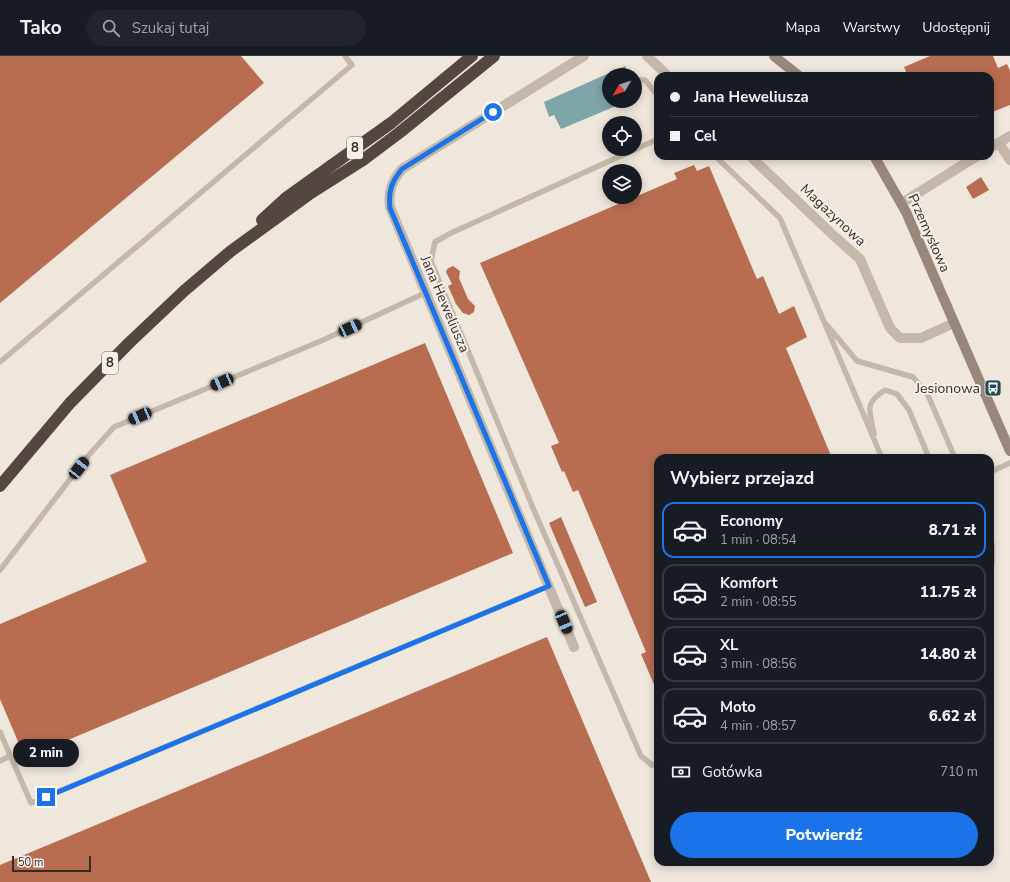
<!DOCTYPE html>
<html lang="pl">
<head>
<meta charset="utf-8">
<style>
	body { margin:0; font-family:"Nunito Sans",sans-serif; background:#20242c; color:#f1f3f6; height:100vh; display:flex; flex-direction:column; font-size:15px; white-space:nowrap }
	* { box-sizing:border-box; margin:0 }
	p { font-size:13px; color:#9ea1a6 }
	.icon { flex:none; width:22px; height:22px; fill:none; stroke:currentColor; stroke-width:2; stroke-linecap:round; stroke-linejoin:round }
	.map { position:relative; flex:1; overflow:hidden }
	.details { position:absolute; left:654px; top:398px; width:340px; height:412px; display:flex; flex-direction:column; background:#171b24; border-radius:12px; box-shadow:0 2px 10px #0003 }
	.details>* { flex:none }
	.guide { position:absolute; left:654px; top:16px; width:340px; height:88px; border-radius:12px; box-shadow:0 2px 10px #0003; display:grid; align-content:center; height:88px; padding:0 16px; background:#171b24 }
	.needle { width:26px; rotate:231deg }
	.fabs { position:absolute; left:602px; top:12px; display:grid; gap:8px }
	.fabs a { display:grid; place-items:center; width:40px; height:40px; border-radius:50%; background:#171b24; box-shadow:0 2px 10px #0003; font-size:20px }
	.scale { position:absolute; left:12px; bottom:10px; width:79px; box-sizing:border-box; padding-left:4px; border:2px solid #342c28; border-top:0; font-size:11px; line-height:14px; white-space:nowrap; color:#342c28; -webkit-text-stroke:3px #f7f0e8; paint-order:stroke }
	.end { position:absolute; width:18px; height:18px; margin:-9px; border:5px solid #1a73e8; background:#fff; box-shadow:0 0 0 2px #fff }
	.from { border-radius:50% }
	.bubble { position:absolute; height:28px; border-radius:14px; background:#171b24; box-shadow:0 2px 10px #0003; font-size:13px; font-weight:800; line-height:28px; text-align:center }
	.car { position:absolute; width:12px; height:24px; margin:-12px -6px; border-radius:5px; box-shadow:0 0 3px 1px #0007; background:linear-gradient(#222 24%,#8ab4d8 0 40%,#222 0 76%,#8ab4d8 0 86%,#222 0) }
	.guide b { display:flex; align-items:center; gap:14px; height:38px; font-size:15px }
	.guide b+b { border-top:1px solid #363941 }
	.guide i { width:10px; height:10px; background:#f1f3f6 }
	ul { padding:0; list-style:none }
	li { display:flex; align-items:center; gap:12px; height:56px; margin:0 8px 6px; padding:0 8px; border:2px solid #363941; border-radius:12px }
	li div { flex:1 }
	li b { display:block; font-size:15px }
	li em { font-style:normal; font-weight:800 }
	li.on { border-color:#1a73e8 }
	li>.icon { width:36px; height:36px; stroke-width:1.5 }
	h2 { padding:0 16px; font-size:18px; line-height:48px }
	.pay { display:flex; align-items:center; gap:10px; height:44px; padding:0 16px; font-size:15px }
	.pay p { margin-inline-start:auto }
	.cta { display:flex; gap:8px; margin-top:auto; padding:8px 16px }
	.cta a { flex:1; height:46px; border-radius:24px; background:#1a73e8; color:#fff; font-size:16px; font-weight:800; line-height:46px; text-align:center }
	header { display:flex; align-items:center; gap:24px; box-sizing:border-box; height:56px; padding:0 20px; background:#171b24; border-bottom:1px solid #363941 }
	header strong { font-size:19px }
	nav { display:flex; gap:22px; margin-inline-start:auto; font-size:14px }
	.search { width:280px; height:36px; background:#20242c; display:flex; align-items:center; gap:10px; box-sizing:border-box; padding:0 14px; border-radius:22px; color:#9ea1a6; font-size:15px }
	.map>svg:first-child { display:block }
</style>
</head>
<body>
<header>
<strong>Tako</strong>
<div class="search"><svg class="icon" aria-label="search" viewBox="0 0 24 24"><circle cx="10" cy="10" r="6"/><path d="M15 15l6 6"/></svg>Szukaj tutaj</div>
<nav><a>Mapa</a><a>Warstwy</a><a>Udostępnij</a></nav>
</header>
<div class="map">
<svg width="1010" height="826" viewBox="0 0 1010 826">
	<rect width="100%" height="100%" fill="#efe6dc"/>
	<polygon fill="#7ea5a8" points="625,10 629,19 609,19 609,45 628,45 561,73 554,59 549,61 544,46"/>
	<g fill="#b86d51">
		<polygon points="0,0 241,0 264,27 0,247"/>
		<polygon points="930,0 993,0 998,12 1007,8 1010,15 1010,49 990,57 990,20 908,20 904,11"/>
		<polygon points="694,109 697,115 709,110 757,223 763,220 779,258 794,250 807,281 786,292 832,402 658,402 658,638 641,598 646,596 578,434 573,436 564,415 562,416 551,390 559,387 480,207 677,123 674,117"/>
		<polygon points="981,121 989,134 973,143 966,131"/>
		<polygon points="453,210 460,215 459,222 468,243 475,250 474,256 469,259 463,257 456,248 448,230 452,228 446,216 447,213"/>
		<polygon points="425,287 513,497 25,702 0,643 0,568 147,506 110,419"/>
		<polygon points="561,461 597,546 585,551 549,467"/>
		<polygon points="547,581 651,826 0,826 0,809"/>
	</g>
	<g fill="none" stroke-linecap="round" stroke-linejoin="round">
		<g stroke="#c5b7a9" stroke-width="5.5">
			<polyline points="638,24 645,24 658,40"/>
			<polyline points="658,83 451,177 435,186 431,205 533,452 641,700 652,709 658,708"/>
			<polyline points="715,100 780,162 882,402"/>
			<polyline points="827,269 857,305 913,321 927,337 955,402"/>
			<polyline points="0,306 352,9 345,0"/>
			<path d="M874,378c-4,-23 -11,-30 11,-44l12,4 12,16 20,48"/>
			<polyline points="990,416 1010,407"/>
			<polyline points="990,483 992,488 992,508 990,510"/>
			<polyline points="0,514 88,400 114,371 321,285 425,237"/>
			<polyline points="0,676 31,747 549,530"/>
			<polyline points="0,705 10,700"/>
		</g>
		<g stroke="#c5b7a9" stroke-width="10">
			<polyline points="647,0 668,20"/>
			<polyline points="999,87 1010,104"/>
			<polyline points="990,92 1010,80"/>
			<polyline points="750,100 834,180 860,203 890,272 900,282 921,282 954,267"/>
			<polyline points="902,147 977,100"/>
			<path d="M574,591l-184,-440c-2,-16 2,-26 12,-38l182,-113"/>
		</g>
		<g stroke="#99877b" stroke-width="10">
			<polyline points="774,0 799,20"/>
			<polyline points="874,100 906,156 1010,395"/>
		</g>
		<g stroke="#534740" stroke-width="12">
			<polyline points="262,164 286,142 391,67 472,0"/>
			<polyline points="0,430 70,347 129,287 184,235 231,195 311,137 363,104 399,77 494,0"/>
		</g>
	</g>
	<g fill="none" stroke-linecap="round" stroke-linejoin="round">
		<path stroke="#1a73e8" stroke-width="5" d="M46,741l503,-211 -159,-378c-2,-17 2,-27 12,-39l91,-57"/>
	</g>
	<defs>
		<g id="bus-square" transform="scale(0.9)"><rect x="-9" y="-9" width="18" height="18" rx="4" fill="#234c50" stroke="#f7f0e8"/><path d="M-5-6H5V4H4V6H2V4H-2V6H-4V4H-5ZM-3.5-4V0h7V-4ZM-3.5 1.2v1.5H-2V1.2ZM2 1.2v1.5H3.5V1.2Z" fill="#fff"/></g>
	</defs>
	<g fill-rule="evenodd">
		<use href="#bus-square" x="993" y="332"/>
	</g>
	<g text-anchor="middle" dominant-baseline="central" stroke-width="4" stroke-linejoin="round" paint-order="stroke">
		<g fill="#f7f0e8" stroke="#6e6762" stroke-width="1">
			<rect x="347" y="81" width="16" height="22" rx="3"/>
			<rect x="102" y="296" width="16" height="22" rx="3"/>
		</g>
		<g font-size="13" font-weight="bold" fill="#342c28">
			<text x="355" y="92">8</text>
			<text x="110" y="307">8</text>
		</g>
		<g font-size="14" fill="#342c28" stroke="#f7f0e8">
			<text transform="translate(833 159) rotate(43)">Magazynowa</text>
			<text transform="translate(929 177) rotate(66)">Przemysłowa</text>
			<text transform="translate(445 248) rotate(67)">Jana Heweliusza</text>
		</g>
		<g font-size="14" fill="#342c28" stroke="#f7f0e8" text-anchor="end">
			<text x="980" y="332">Jesionowa</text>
		</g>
	</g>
</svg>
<div class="fabs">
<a><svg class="needle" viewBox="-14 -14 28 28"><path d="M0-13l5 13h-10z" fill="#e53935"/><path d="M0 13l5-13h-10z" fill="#9ea1a6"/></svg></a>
<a><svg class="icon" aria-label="locate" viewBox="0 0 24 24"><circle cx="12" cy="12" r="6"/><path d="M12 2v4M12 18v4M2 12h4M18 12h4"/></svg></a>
<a><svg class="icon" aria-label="layers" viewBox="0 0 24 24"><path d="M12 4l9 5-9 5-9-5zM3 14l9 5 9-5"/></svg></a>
</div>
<div class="scale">50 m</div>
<i class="end from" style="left:493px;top:56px"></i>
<i class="end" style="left:46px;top:741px"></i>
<div class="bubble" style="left:13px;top:683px;width:66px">2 min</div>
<i class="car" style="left:350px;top:272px;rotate:65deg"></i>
<i class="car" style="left:222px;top:326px;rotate:247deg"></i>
<i class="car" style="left:140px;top:360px;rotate:247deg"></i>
<i class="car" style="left:79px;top:412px;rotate:38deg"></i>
<i class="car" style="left:564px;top:566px;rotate:157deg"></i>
<div class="guide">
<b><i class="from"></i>Jana Heweliusza</b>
<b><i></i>Cel</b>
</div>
<section class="details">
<h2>Wybierz przejazd</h2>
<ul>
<li class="on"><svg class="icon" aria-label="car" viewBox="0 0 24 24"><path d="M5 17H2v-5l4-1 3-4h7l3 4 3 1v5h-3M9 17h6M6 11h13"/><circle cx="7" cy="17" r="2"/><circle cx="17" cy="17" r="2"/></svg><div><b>Economy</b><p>1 min · 08:54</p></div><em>8.71 zł</em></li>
<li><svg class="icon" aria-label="car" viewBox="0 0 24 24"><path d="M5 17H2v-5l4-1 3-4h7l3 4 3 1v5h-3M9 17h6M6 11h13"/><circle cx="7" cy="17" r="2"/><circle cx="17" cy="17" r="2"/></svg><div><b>Komfort</b><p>2 min · 08:55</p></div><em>11.75 zł</em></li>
<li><svg class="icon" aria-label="car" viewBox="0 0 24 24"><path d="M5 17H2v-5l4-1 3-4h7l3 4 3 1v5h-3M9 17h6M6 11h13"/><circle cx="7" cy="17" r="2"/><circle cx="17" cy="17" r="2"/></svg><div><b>XL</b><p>3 min · 08:56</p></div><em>14.80 zł</em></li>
<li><svg class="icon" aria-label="car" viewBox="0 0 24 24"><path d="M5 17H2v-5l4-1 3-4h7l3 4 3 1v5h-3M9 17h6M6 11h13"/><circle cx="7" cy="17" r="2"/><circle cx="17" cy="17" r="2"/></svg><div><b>Moto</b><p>4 min · 08:57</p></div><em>6.62 zł</em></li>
</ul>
<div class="pay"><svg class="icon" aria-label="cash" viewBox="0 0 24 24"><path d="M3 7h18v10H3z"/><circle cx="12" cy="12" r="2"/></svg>Gotówka<p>710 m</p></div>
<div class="cta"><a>Potwierdź</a></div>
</section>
</div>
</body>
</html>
